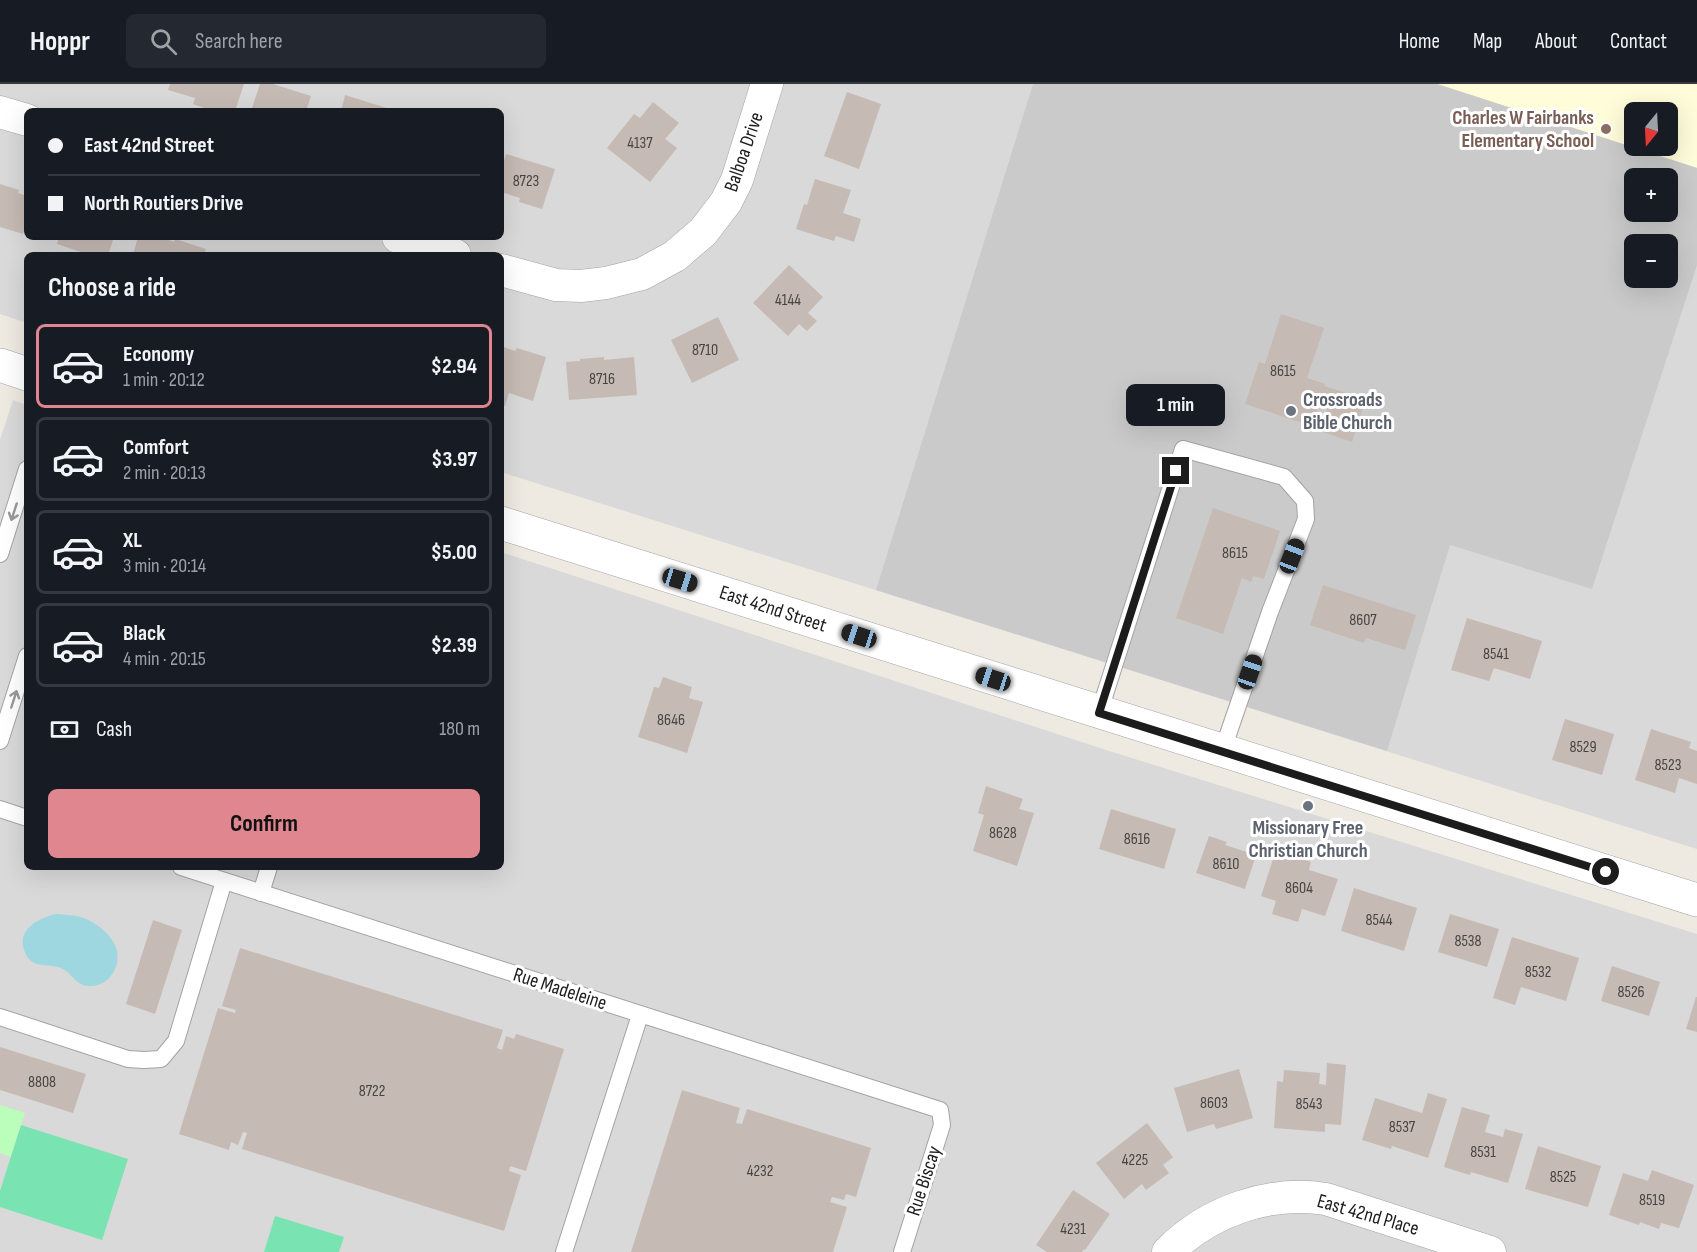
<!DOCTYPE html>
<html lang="en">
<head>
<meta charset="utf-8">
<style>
	body { margin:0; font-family:"Sofia Sans Condensed",sans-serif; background:#242831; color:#f1f3f6; height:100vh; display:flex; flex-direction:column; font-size:22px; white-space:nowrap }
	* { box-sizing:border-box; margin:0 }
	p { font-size:20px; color:#9ea1a6 }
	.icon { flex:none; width:33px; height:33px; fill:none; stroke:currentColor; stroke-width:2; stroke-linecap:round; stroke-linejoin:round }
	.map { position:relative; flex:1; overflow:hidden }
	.side { position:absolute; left:24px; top:168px; width:480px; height:618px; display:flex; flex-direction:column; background:#171b24; border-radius:9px; box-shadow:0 6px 24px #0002 }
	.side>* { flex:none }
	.banner { position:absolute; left:24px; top:24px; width:480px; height:132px; border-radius:9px; box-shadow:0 6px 24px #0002; display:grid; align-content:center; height:132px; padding:0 24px; background:#171b24 }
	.needle { width:39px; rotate:198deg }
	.tools { position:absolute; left:1624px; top:18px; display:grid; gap:12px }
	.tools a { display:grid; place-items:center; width:54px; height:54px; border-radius:9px; background:#171b24; box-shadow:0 6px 24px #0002; font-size:30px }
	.end { position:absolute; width:27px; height:27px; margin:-14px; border:8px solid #1c1c1c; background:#fff; box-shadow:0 0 0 3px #fff }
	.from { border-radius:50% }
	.bubble { position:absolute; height:42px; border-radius:9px; background:#171b24; box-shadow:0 6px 24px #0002; font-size:20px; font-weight:700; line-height:42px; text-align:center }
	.car { position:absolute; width:18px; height:36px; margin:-18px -9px; border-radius:8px; box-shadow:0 0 4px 2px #0007; background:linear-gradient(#222 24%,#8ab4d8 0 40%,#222 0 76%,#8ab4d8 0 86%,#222 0) }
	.banner b { display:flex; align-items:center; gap:21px; height:57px; font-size:22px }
	.banner b+b { border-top:2px solid #363941 }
	.banner i { width:15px; height:15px; background:#f1f3f6 }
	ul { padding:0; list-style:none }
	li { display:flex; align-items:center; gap:18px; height:84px; margin:0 12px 9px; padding:0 12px; border:3px solid #363941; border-radius:9px }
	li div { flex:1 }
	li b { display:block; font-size:22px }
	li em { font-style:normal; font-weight:700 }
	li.on { border-color:#df868f }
	li>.icon { width:54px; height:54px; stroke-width:1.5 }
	h2 { padding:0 24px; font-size:27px; line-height:72px }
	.pay { display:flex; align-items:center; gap:15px; height:66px; padding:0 24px; font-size:22px }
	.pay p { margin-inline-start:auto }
	.action { display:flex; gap:12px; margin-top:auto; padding:12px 24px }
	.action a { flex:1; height:69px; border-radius:9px; background:#df868f; color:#111; font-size:24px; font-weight:700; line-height:69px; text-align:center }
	header { display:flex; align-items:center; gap:36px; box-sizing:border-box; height:84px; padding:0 30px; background:#171b24; border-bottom:2px solid #363941 }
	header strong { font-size:28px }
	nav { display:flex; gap:33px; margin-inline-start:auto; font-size:21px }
	.search { width:420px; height:54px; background:#242831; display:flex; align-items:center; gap:15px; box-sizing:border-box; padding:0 21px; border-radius:9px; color:#9ea1a6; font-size:22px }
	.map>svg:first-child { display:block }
</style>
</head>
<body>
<header>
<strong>Hoppr</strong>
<div class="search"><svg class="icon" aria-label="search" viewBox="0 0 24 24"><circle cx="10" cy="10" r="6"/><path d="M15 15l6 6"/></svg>Search here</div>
<nav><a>Home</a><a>Map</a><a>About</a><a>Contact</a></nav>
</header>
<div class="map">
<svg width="1697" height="1168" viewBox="0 0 1697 1168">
	<rect width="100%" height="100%" fill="#eee9e1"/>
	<g fill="#dad9d9" fill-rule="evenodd">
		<path d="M0,0h1697v765l-1196,-377v-217h-474v68l-27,-9zM27,27h474v126h-474zM1635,28h33v34h-33zM1635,94h33v34h-33zM1635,160h33v34h-33z"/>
		<polygon points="13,316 27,321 27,783 501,783 501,468 1106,666 1697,850 1697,1168 0,1168 0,356"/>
	</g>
	<path fill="#fffcda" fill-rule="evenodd" d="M1437,0h260v84zM1635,28h33v34h-33z"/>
	<path fill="#cacaca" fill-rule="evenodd" d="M1033,0h404l260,84v97l-105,324 -142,-44 -63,206 -511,-161zM1635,94h33v34h-33zM1635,160h33v34h-33z"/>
	<polygon fill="#bbfdba" points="0,1021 25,1029 11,1073 0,1069"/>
	<g fill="#79e3b1">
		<polygon points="21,1041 128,1075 102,1156 0,1123 0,1107"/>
		<polygon points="275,1132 344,1153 339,1168 264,1168"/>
	</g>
	<path fill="#9ed7df" d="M56,830c13,1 25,1 36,8 7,4 16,11 20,18 14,19 0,48 -24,46 -14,-1 -17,-16 -30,-19 -15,-3 -28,1 -34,-17 -7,-21 15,-32 32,-36z"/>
	<g fill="#c6bab4">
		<polygon points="170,0 244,0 235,27 213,27 193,20 195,14 168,6"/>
		<polygon points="260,0 273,0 311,12 306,27 251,27"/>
		<polygon points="847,8 881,20 859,85 824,72"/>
		<polygon points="345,11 393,26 393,27 341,27"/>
		<polygon points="653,18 679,39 665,55 677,64 650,98 607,64 634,30 640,34"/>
		<polygon points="506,70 555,85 542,125 519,118 520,114 501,108 501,86"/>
		<polygon points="815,95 851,106 843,129 861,135 854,158 836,152 834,157 796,145 804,120 807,121"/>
		<polygon points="0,100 19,106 18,109 27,112 27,138 23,150 0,143"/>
		<polygon points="59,153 114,153 108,171 90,171 57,160"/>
		<polygon points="138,153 160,153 174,158 175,155 206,165 204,171 133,171"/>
		<polygon points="789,181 823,213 808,229 817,237 807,247 799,240 788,252 753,219"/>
		<polygon points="1281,230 1324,244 1307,294 1325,300 1324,302 1366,315 1352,358 1320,347 1331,314 1322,311 1312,342 1245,320 1259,278 1265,280"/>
		<polygon points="718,233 739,276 692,299 671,256"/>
		<polygon points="501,262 515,267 517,264 546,273 533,317 509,309 505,322 501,321"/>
		<polygon points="604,273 604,276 634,273 637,311 569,316 566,278 580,277 580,275"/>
		<polygon points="1213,424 1280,447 1264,495 1253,492 1251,498 1242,494 1223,550 1176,534"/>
		<polygon points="1323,501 1416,531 1405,566 1366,554 1364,559 1310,541"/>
		<polygon points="1467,534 1542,557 1530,595 1494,584 1489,597 1451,586"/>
		<polygon points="663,593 692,603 689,614 703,618 687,669 638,653 654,603 659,604"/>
		<polygon points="1565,635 1614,650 1602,691 1552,676"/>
		<polygon points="1651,645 1691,658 1689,664 1697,667 1697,700 1679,694 1675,709 1635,696"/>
		<polygon points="986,702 1023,715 1019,725 1034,729 1017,782 973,767 984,731 978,729"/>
		<polygon points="1111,725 1176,745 1164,785 1099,765"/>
		<polygon points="1209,752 1227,758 1225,761 1256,771 1245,805 1196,789"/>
		<polygon points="1276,766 1311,778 1309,786 1338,795 1325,832 1302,825 1298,838 1272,830 1276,817 1261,812"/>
		<polygon points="1354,804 1417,824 1404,867 1341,847"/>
		<polygon points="1450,830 1499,845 1487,883 1438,868"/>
		<polygon points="153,836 182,846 155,930 126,920"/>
		<polygon points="1512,853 1579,874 1566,917 1521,903 1515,921 1493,914"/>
		<polygon points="240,864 503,946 497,964 502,966 506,952 514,955 516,950 564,965 526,1087 510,1082 509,1087 521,1091 504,1147 242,1065 247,1049 243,1048 238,1061 231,1058 229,1066 179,1050 218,924 235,929 236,926 222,922"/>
		<polygon points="1612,882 1660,898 1649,932 1601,917"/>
		<polygon points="1696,913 1697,913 1697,948 1686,945"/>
		<polygon points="0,963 86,990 73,1029 0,1006"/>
		<polygon points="1327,979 1346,981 1341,1041 1325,1040 1325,1048 1274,1044 1277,997 1283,998 1284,986 1320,989 1319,1000 1326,1001"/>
		<polygon points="1239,985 1253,1034 1216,1045 1214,1040 1187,1048 1174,1004"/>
		<polygon points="682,1006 740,1024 736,1039 742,1040 747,1025 871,1064 856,1113 846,1110 844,1116 832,1113 830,1118 847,1123 833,1168 631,1168"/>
		<polygon points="1428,1009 1447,1015 1428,1074 1392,1062 1391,1065 1362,1056 1375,1014 1422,1029"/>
		<polygon points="1462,1023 1490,1031 1485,1048 1503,1053 1505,1045 1523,1050 1508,1099 1471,1088 1470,1091 1444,1083"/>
		<polygon points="1147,1039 1173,1073 1163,1081 1169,1089 1146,1106 1142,1100 1124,1115 1096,1079"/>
		<polygon points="1538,1062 1601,1082 1588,1123 1525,1105"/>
		<polygon points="1652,1086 1694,1101 1679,1144 1661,1139 1659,1145 1640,1138 1639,1141 1609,1131 1623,1089 1648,1097"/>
		<polygon points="1073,1106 1110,1130 1085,1166 1084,1165 1082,1168 1047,1168 1036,1161"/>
	</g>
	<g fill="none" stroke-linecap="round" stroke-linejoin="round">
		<g stroke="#a3a3a3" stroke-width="18">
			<g id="service">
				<polyline points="0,470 27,385"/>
				<polyline points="1099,629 1183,365 1284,393 1305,417 1306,435 1270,528 1222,668"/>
				<polyline points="0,657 27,572"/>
				<polyline points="0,725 27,734"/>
				<polyline points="181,783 940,1026 942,1041 902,1168"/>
				<polyline points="261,809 269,783"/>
				<polyline points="0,933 128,975 144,976 161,975 176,957 224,797"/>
				<polyline points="564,1168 640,931"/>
			</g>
		</g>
		<g stroke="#a3a3a3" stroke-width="33">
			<g id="minor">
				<polyline points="0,28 27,36"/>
				<polyline points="398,153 455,171"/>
				<polyline points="501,186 556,201 581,202 606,199 642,190 675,172 703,148 726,118 737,96 767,0"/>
				<path d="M1168,1168c41,-41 101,-62 158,-53l164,53"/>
			</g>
		</g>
		<g stroke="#a3a3a3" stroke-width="34">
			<g id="tertiary">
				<polyline points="0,281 27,290"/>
				<polyline points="501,439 1697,816"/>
			</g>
		</g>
		<use href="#service" stroke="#fff" stroke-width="16"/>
		<use href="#minor" stroke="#fff" stroke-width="32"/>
		<use href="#tertiary" stroke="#fff" stroke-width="33"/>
	</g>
	<defs><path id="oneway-shaft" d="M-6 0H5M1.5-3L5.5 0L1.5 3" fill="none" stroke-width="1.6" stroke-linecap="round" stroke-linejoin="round" transform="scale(1.5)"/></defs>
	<g stroke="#999">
		<use href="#oneway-shaft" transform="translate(14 428) rotate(108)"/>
		<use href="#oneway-shaft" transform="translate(14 615) rotate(-72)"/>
	</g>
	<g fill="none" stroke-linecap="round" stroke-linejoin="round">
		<polyline stroke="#1c1c1c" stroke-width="8" points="1176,387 1099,629 1606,788"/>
	</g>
	<circle fill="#8d6e63" stroke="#fff" stroke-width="2" cx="1606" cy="45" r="6"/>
	<g fill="#6b7280" stroke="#fff" stroke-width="2">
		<circle cx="1291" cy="327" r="6"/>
		<circle cx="1308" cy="722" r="6"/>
	</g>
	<g text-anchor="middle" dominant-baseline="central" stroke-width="6" stroke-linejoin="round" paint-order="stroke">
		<g font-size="16" fill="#464442">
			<text x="640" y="59">4137</text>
			<text x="526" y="97">8723</text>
			<text x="788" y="216">4144</text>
			<text x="705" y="266">8710</text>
			<text x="1283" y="287">8615</text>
			<text x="602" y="295">8716</text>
			<text x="1235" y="469">8615</text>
			<text x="1363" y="536">8607</text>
			<text x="1496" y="570">8541</text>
			<text x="671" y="636">8646</text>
			<text x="1583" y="663">8529</text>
			<text x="1668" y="681">8523</text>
			<text x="1003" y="749">8628</text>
			<text x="1137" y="755">8616</text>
			<text x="1226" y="780">8610</text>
			<text x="1299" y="804">8604</text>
			<text x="1379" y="836">8544</text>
			<text x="1468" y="857">8538</text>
			<text x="1538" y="888">8532</text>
			<text x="1631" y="908">8526</text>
			<text x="42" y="998">8808</text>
			<text x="372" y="1007">8722</text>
			<text x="1214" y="1019">8603</text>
			<text x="1309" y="1020">8543</text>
			<text x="1402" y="1043">8537</text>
			<text x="1483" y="1068">8531</text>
			<text x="1135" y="1076">4225</text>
			<text x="760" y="1087">4232</text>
			<text x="1563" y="1093">8525</text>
			<text x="1652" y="1116">8519</text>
			<text x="1073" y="1145">4231</text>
		</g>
		<g font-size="20" font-weight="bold" fill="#785e54" stroke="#fff" text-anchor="end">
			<text x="1594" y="34">Charles W Fairbanks<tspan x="1594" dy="23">Elementary School</tspan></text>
		</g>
		<g font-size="20" fill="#1c1c1c" stroke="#fff">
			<text transform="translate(744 68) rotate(-71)">Balboa Drive</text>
			<text transform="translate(773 525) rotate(18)">East 42nd Street</text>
			<text transform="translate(560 905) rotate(18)">Rue Madeleine</text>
			<text transform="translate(924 1097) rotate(-72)">Rue Biscay</text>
			<text transform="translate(1368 1131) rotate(16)">East 42nd Place</text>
		</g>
		<g font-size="20" font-weight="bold" fill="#5b616d" stroke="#fff" text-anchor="start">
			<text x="1303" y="316">Crossroads<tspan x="1303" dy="23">Bible Church</tspan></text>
			<text x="1308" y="744" text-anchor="middle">Missionary Free<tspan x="1308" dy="23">Christian Church</tspan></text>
		</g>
	</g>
</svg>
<div class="tools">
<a><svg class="needle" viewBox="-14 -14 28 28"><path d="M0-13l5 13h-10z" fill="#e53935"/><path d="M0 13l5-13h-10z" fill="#9ea1a6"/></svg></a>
<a>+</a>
<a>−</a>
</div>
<i class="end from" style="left:1606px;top:788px"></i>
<i class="end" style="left:1176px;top:387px"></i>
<div class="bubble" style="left:1126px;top:300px;width:99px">1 min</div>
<i class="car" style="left:1292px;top:472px;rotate:21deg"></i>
<i class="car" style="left:680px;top:496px;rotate:107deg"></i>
<i class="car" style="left:859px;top:552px;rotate:288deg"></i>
<i class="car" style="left:1250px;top:588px;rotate:19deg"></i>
<i class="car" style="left:993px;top:595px;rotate:288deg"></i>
<div class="banner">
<b><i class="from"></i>East 42nd Street</b>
<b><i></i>North Routiers Drive</b>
</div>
<section class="side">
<h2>Choose a ride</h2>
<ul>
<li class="on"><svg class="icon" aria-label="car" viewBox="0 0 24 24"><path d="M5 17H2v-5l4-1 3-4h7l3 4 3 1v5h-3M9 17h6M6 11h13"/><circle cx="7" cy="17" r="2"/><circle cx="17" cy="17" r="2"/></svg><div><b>Economy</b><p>1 min · 20:12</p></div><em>$2.94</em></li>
<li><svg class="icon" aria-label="car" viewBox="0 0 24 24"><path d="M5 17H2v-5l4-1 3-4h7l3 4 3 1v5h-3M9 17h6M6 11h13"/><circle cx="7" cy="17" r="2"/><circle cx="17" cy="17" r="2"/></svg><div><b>Comfort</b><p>2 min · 20:13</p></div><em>$3.97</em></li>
<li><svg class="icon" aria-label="car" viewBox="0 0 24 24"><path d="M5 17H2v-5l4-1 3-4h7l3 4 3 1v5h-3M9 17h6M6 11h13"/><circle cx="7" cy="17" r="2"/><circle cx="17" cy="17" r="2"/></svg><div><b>XL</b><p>3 min · 20:14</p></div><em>$5.00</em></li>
<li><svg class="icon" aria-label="car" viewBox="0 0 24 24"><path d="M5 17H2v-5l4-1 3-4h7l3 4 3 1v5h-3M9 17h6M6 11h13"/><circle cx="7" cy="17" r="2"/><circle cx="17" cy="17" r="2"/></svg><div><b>Black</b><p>4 min · 20:15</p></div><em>$2.39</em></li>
</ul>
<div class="pay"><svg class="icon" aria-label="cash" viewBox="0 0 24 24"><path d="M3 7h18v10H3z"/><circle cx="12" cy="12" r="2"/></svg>Cash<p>180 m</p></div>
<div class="action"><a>Confirm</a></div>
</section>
</div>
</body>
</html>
